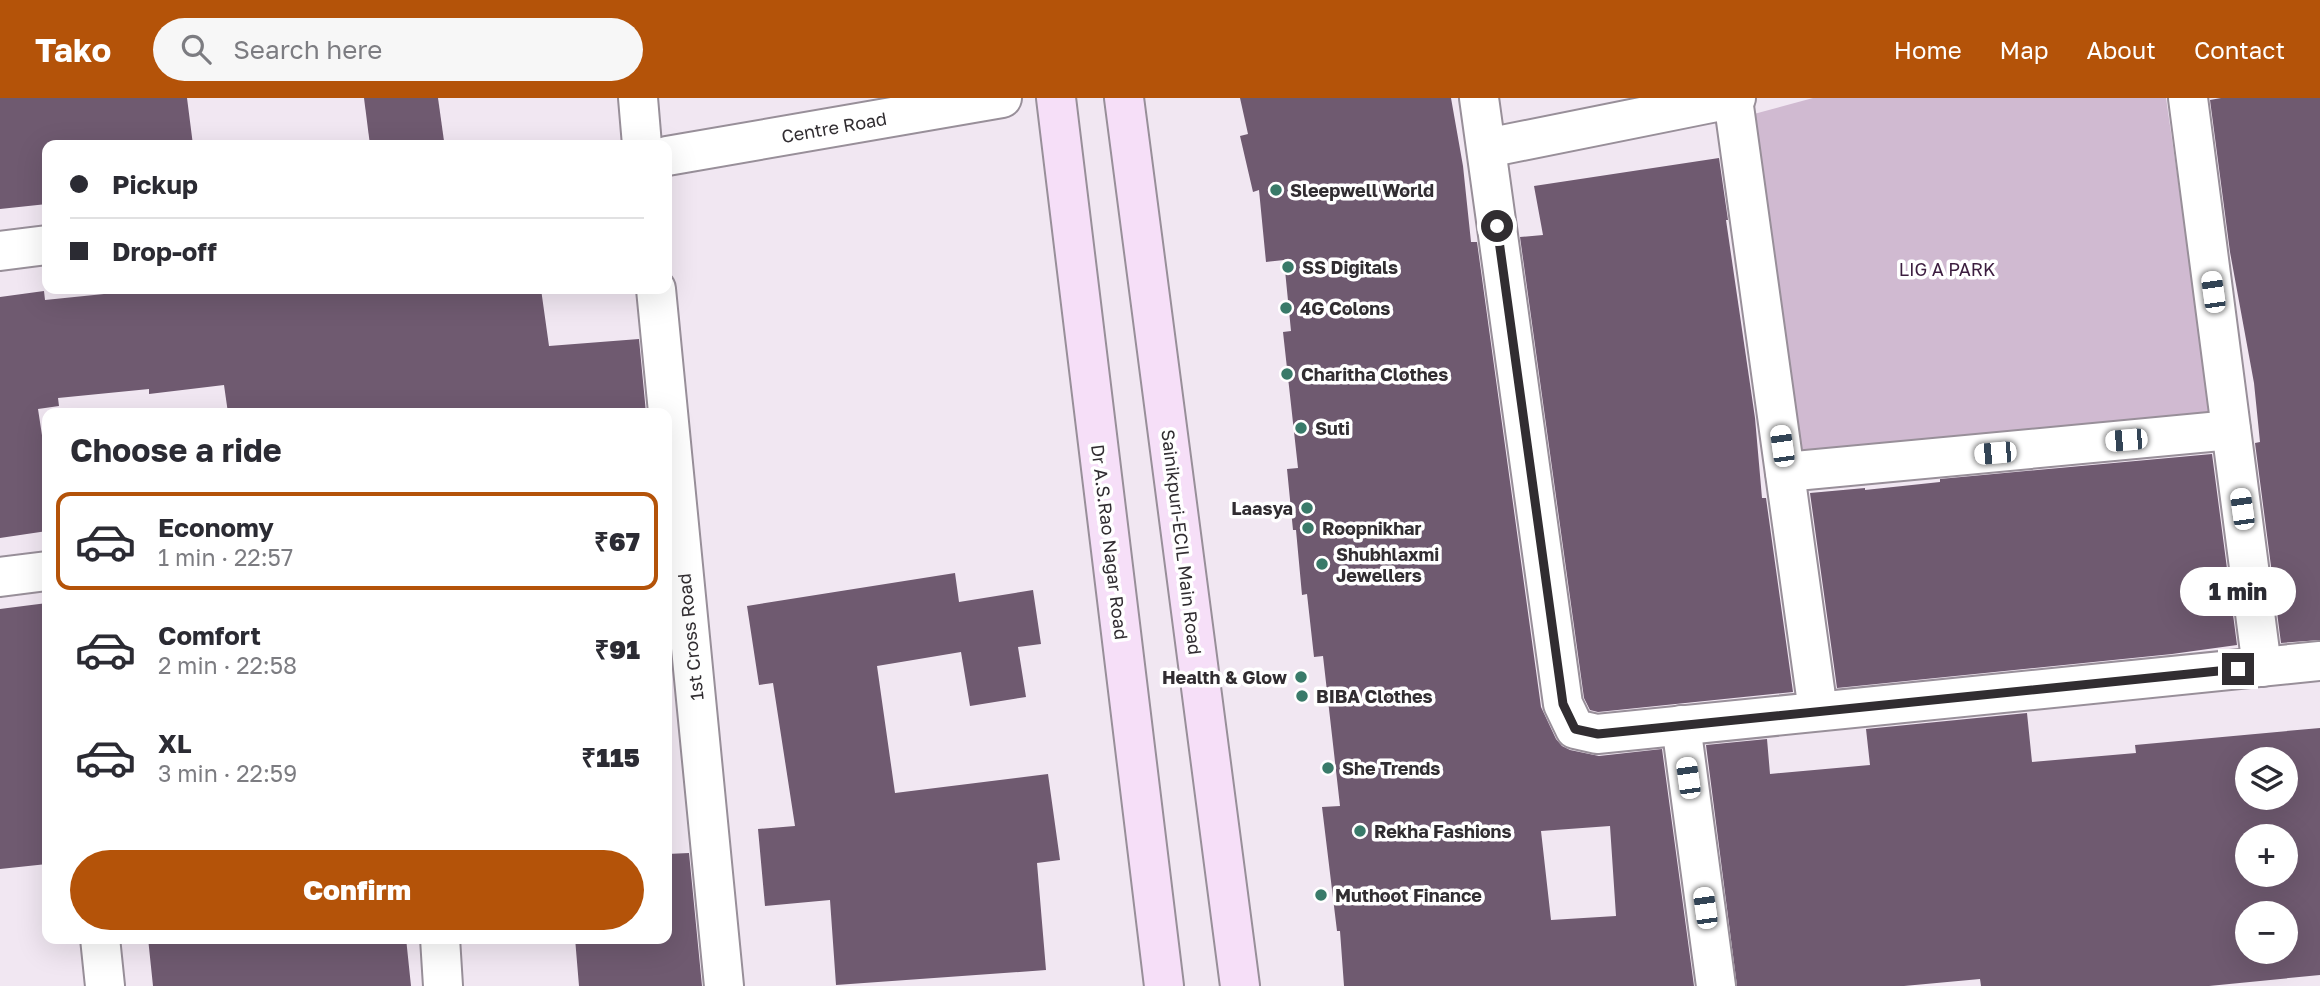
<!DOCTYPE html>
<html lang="en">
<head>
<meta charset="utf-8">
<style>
	body { margin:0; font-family:"Golos Text",sans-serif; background:#f7f7f7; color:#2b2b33; height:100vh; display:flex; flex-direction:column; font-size:26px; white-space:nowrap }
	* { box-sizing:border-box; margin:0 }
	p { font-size:23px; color:#7c7c81 }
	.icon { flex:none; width:38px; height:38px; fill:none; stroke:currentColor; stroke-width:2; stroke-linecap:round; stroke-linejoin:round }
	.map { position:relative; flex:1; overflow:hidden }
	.panel { position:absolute; left:42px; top:310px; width:630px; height:536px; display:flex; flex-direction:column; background:#fff; border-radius:14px; box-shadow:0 7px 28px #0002 }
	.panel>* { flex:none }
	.banner { position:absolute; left:42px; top:42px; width:630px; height:154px; border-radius:14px; box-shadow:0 7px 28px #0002; display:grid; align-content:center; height:154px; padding:0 28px; background:#fff }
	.tools { position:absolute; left:2235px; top:649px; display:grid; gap:14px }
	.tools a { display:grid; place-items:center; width:63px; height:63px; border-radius:50%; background:#fff; box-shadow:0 7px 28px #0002; font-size:35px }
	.end { position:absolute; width:32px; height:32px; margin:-16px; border:9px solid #312d31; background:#fff; box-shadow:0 0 0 4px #fff }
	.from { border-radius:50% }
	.bubble { position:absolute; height:49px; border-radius:24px; background:#fff; box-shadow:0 7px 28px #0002; font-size:23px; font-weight:800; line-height:49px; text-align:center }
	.car { position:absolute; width:21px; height:42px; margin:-21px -10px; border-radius:9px; box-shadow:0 0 5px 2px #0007; background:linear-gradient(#fff 24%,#345 0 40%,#fff 0 76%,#345 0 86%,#fff 0) }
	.banner b { display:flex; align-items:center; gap:24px; height:66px; font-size:26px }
	.banner b+b { border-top:2px solid #e1e1e2 }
	.banner i { width:18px; height:18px; background:#2b2b33 }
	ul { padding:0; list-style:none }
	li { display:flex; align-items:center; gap:21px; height:98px; margin:0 14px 10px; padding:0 14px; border:4px solid transparent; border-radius:14px }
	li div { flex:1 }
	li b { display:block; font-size:26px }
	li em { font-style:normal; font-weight:800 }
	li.on { border-color:#b45309 }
	li>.icon { width:63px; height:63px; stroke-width:1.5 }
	h2 { padding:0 28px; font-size:32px; line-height:84px }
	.button { display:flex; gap:14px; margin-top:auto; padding:14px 28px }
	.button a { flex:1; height:80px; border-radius:42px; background:#b45309; color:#fff; font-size:28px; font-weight:800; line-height:80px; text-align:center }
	header { display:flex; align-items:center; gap:42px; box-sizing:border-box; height:98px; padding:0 35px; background:#b45309; color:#fff }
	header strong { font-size:33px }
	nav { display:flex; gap:38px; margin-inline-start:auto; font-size:24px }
	.search { width:490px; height:63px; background:#f7f7f7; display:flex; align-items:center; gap:18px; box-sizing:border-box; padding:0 24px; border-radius:38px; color:#7c7c81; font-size:26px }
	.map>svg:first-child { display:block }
</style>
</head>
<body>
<header>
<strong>Tako</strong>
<div class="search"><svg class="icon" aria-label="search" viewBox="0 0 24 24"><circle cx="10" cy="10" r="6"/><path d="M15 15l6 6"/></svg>Search here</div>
<nav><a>Home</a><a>Map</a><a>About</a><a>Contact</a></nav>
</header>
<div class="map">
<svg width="2320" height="888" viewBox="0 0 2320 888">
	<rect width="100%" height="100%" fill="#f1e7f2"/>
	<polygon fill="#d0bad1" points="1813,0 2166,0 2212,317 1798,357 1754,16"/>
	<g fill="#6f5a70" fill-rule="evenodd">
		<polygon points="0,0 187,0 193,47 47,47 47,106 0,111"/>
		<polygon points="364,0 438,0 444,43 402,47 370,47"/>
		<path d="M1240,0h211l12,68 8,76h6l64,465 15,32 6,7 8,4 29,6 63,-7 32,237h-350l-4,-55h-3l-15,-124 18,-1 -17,-150 -9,1 -7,-63 -5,1 -6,-65h-3l-6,-61 11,-1 -15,-136 8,-1 -7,-71 -18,2 -7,-72 -6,2 -13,-56 8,-2zM1610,728l6,90 -65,4 -10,-89z"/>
		<polygon points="2221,0 2320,0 2320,542 2281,545 2255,345 2260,344 2254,285 2230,154 2210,2"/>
		<polygon points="1719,60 1728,122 1726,122 1755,320 1762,400 1766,400 1793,594 1598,614 1590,612 1584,600 1520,139 1543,137 1534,88"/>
		<polygon points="153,191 541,191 549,248 639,241 646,315 228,315 224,287 149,296 149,291 58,300 59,308 38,311 47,370 47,433 0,440 0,199 44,193 45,202"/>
		<polygon points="2212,356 2237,547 2172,556 1837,590 1810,395 1865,390 1865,392 1940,384 1940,381"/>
		<polygon points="955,475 959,504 1033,492 1041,546 1018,549 1026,599 970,608 961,554 877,568 895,695 1048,676 1060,762 1037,765 1046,872 836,887 830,802 765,808 758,731 795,728 773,585 759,587 747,508"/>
		<polygon points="47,505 47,766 0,771 0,511"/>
		<path d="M2027,615l5,49 104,-9 -1,-8 185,-17v247l-111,11h-228l-1,-7 -76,7h-167l-31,-241 61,-6 3,35 100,-9 -4,-36zM2247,662h39v38h-39zM2247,738h39v39h-39zM2247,816h39v38h-39z"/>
		<polygon points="689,755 702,888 579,888 575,840 667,840 667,756"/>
		<polygon points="148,840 326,840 326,846 406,840 411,888 153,888"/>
	</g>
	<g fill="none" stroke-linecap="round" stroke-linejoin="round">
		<g stroke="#988f99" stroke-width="42">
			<g id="minor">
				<polyline points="638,0 642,47"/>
				<polyline points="1479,0 1563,606 1575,631 1597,636 2320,563"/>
				<polyline points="2188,0 2262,569"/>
				<polyline points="1733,1 1818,613"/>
				<polyline points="1487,50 1736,0"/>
				<polyline points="667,58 1002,0"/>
				<polyline points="0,153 47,147"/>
				<polyline points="656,191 724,888"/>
				<polyline points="1785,374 2231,332"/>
				<polyline points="0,479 47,473"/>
				<polyline points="1681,627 1716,888"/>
				<polyline points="100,840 105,888"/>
				<polyline points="440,840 443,888"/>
			</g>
		</g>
		<g stroke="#988f99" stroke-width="42">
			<g id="secondary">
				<polyline points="1056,0 1164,888"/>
				<polyline points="1124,0 1240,888"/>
			</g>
		</g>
		<use href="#minor" stroke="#fff" stroke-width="38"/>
		<use href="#secondary" stroke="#f6dff8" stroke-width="38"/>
	</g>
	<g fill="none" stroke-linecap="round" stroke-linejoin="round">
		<polyline stroke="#312d31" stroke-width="9" points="1497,128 1563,606 1575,631 1598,636 2238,571"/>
	</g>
	<g fill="#397a69" stroke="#fff" stroke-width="2.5">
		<circle cx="1276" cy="92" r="7"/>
		<circle cx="1288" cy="169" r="7"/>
		<circle cx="1286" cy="210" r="7"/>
		<circle cx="1287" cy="276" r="7"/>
		<circle cx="1301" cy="330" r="7"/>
		<circle cx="1307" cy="410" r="7"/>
		<circle cx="1308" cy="430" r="7"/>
		<circle cx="1322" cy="466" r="7"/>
		<circle cx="1301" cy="579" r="7"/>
		<circle cx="1302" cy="598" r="7"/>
		<circle cx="1328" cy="670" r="7"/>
		<circle cx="1360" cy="733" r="7"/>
		<circle cx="1321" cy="797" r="7"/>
	</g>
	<g text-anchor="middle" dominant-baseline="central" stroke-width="7" stroke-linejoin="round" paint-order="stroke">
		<g font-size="18" fill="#312d31" stroke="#fff">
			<text transform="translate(834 29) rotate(-10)">Centre Road</text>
			<text transform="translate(1110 444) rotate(83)">Dr A.S.Rao Nagar Road</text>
			<text transform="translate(1182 444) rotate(83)">Sainikpuri-ECIL Main Road</text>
			<text transform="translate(690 539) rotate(-96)">1st Cross Road</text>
		</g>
		<g font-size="18" font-weight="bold" fill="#312d31" stroke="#fff" text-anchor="start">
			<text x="1290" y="92">Sleepwell World</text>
			<text x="1302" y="169">SS Digitals</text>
			<text x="1300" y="210">4G Colons</text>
			<text x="1301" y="276">Charitha Clothes</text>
			<text x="1315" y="330">Suti</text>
			<text x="1293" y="410" text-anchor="end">Laasya</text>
			<text x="1322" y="430">Roopnikhar</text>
			<text x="1336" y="456">Shubhlaxmi<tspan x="1336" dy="21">Jewellers</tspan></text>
			<text x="1287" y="579" text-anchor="end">Health &amp; Glow</text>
			<text x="1316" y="598">BIBA Clothes</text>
			<text x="1342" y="670">She Trends</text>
			<text x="1374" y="733">Rekha Fashions</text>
			<text x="1335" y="797">Muthoot Finance</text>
		</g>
		<g font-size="18" fill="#3c1d3f" stroke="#fff">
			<text x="1947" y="171">LIG A PARK</text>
		</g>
	</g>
</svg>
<div class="tools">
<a><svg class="icon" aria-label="layers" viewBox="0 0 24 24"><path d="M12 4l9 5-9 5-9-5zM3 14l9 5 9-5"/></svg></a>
<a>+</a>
<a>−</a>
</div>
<i class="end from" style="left:1497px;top:128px"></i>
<i class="end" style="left:2238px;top:571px"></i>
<div class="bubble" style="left:2180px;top:469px;width:116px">1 min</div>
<i class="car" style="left:2213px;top:194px;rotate:352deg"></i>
<i class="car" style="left:2126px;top:342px;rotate:265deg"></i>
<i class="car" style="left:1782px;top:348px;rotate:352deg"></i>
<i class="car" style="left:1995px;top:355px;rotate:265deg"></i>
<i class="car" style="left:2242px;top:411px;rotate:352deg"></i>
<i class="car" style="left:1688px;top:680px;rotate:352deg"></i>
<i class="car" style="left:1705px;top:810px;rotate:352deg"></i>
<div class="banner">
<b><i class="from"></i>Pickup</b>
<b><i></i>Drop-off</b>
</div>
<section class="panel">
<h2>Choose a ride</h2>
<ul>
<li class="on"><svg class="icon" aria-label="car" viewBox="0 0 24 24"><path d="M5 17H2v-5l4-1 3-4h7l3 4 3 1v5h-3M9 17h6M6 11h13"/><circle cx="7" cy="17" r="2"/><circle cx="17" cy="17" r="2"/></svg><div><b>Economy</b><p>1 min · 22:57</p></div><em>₹67</em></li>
<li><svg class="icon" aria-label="car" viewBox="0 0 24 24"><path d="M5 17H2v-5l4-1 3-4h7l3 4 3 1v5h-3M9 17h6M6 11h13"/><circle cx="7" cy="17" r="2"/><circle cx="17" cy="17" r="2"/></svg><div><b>Comfort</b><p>2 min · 22:58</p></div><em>₹91</em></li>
<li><svg class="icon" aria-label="car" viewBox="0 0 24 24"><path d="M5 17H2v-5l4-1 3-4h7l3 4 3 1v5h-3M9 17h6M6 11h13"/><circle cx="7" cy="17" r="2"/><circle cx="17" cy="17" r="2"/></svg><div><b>XL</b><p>3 min · 22:59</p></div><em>₹115</em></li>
</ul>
<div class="button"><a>Confirm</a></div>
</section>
</div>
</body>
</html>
